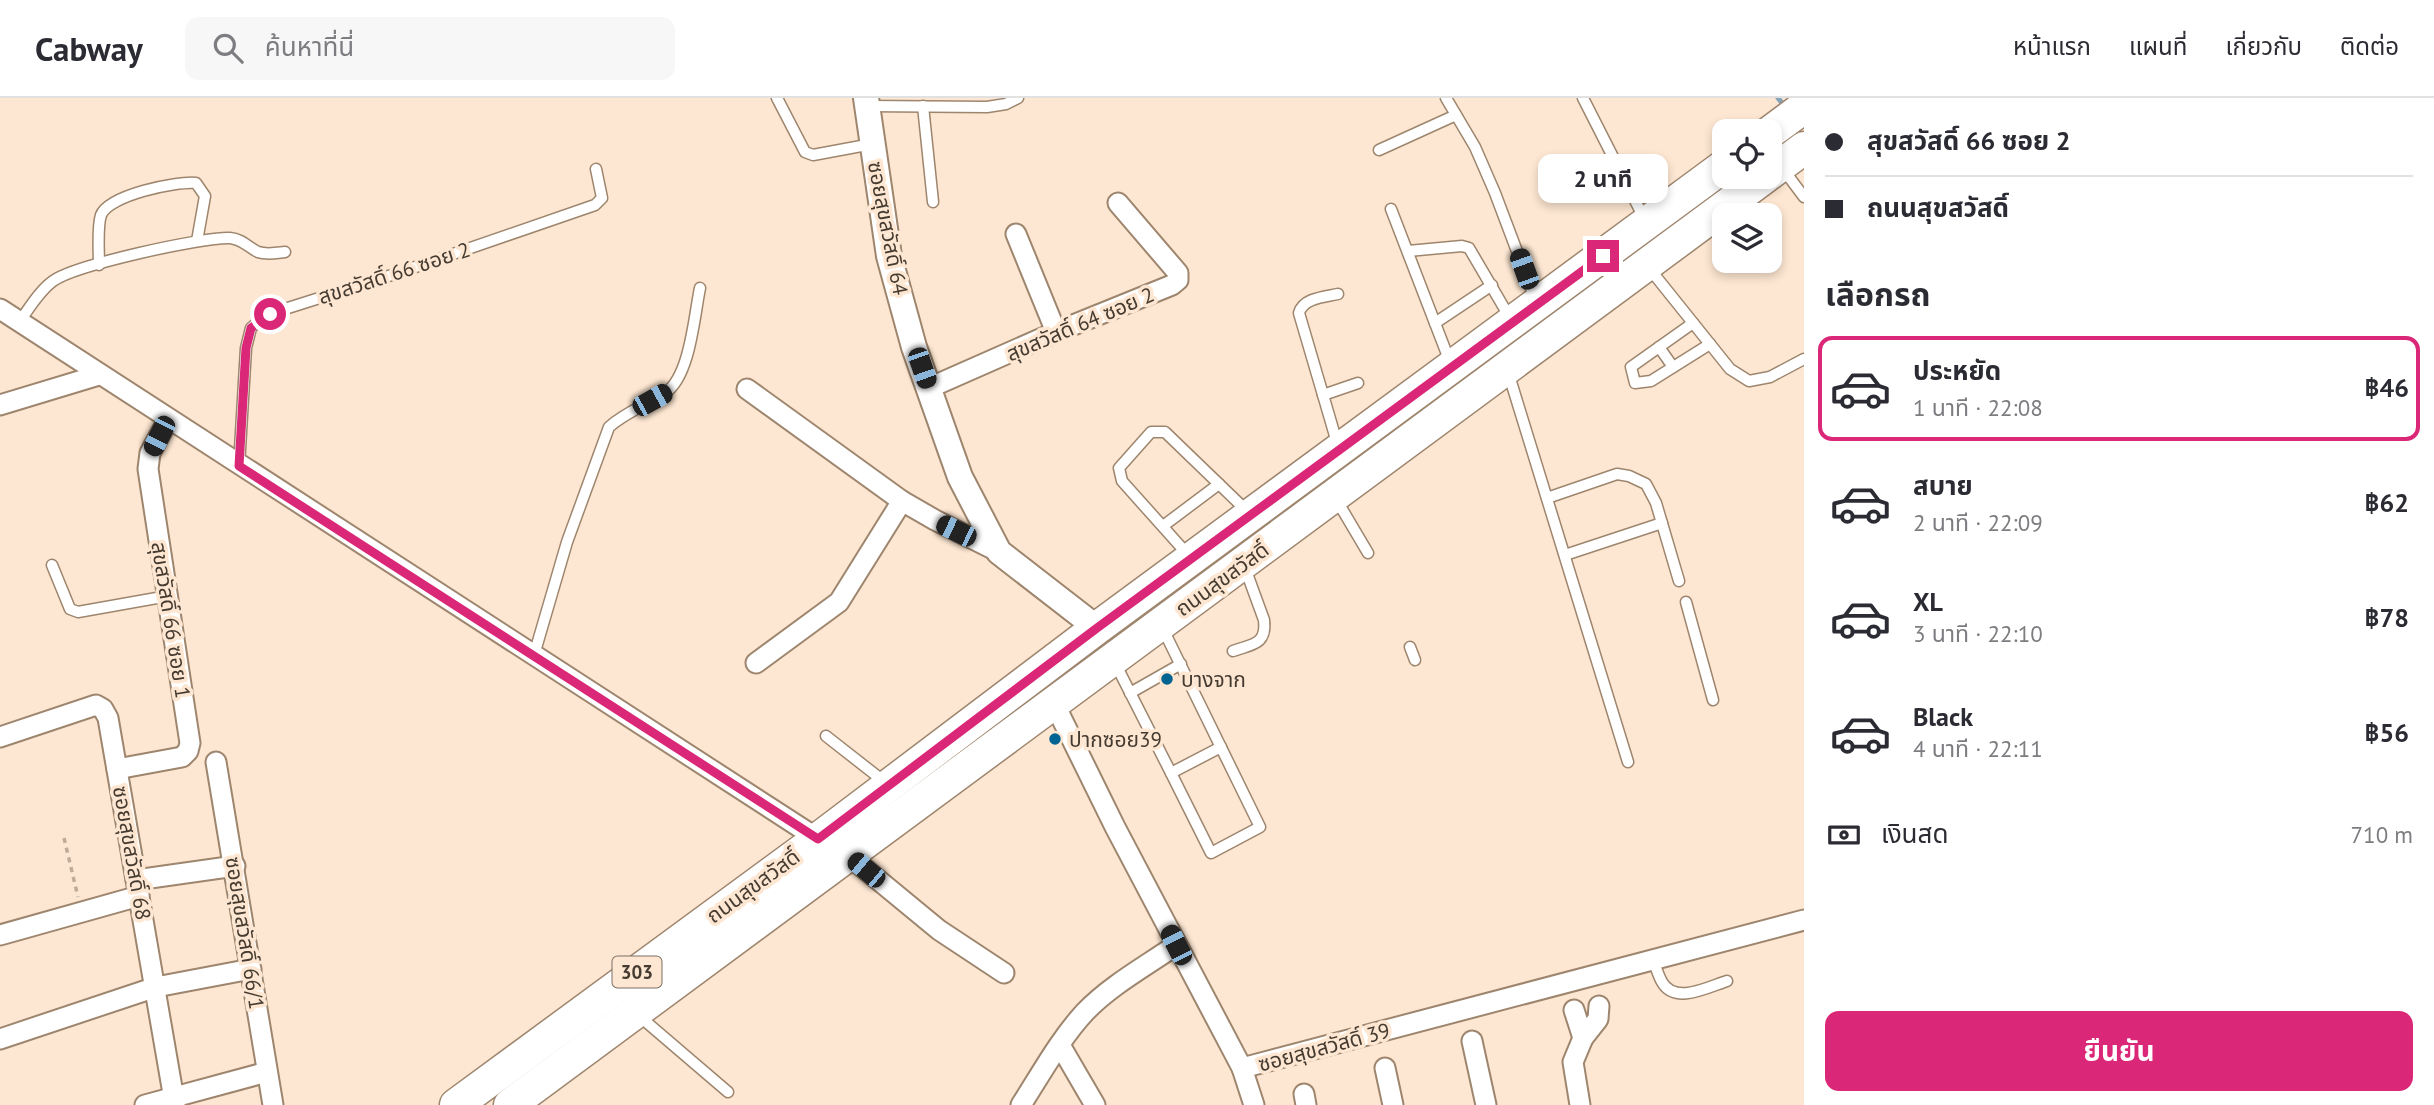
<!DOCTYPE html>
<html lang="th">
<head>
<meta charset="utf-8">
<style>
	body { margin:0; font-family:"PT Sans","Noto Sans Thai",sans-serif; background:#f7f7f7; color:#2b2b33; height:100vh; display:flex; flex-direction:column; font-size:26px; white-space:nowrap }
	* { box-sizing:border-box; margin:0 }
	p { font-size:23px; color:#7c7c81 }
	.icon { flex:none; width:38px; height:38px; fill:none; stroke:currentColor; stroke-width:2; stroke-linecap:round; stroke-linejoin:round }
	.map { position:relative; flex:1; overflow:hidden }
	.details { display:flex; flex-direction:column; background:#fff; width:630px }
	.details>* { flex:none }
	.hud { display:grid; align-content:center; height:154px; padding:0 21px; background:#fff }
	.fabs { position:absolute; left:1712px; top:21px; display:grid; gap:14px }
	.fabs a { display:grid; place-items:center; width:70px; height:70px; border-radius:14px; background:#fff; box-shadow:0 4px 10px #0003; font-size:35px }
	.end { position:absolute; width:32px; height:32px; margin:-16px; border:9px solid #db2777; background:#fff; box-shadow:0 0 0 4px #fff }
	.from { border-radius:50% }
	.bubble { position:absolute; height:49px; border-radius:14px; background:#fff; box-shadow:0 4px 10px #0003; font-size:23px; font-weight:700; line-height:49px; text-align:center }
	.car { position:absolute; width:21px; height:42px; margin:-21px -10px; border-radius:9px; box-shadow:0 0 5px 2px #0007; background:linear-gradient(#222 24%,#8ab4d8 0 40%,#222 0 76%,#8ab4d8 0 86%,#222 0) }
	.hud b { display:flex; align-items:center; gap:24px; height:66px; font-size:26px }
	.hud b+b { border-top:2px solid #e1e1e2 }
	.hud i { width:18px; height:18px; background:#2b2b33 }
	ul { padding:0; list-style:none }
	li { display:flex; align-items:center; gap:21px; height:105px; margin:0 14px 10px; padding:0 7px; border:4px solid transparent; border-radius:14px }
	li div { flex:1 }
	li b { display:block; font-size:26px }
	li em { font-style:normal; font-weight:700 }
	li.active { border-color:#db2777 }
	li>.icon { width:63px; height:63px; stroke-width:1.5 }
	h2 { padding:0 21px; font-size:32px; line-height:84px }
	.pay { display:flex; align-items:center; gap:18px; height:77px; padding:0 21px; font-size:26px }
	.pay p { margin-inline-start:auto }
	.action { display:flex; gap:14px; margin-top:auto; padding:14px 21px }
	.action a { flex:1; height:80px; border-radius:14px; background:#db2777; color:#fff; font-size:28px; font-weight:700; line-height:80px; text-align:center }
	header { display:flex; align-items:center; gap:42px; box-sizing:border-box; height:98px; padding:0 35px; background:#fff; border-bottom:2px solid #e1e1e2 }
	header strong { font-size:33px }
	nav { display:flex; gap:38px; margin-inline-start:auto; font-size:24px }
	.search { width:490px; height:63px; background:#f7f7f7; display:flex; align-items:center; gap:18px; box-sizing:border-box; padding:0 24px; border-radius:14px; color:#7c7c81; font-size:26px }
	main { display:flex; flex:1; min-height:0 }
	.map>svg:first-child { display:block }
</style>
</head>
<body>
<header>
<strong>Cabway</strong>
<div class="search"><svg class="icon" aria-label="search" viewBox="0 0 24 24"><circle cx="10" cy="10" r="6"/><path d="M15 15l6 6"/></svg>ค้นหาที่นี่</div>
<nav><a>หน้าแรก</a><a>แผนที่</a><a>เกี่ยวกับ</a><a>ติดต่อ</a></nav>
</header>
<main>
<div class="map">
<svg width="1804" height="1007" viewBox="0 0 1804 1007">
	<rect width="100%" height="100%" fill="#fde7d2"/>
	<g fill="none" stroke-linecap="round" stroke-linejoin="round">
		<polyline stroke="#84a3b8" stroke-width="5" points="1778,0 1782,5"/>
		<g stroke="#9e856d" stroke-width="13">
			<g id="service">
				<polyline points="777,0 805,54 813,57 872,46"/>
				<polyline points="1446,0 1475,49 1495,95 1535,201"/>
				<polyline points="1583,0 1645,122"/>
				<polyline points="867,8 987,9 1006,6 1018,0"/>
				<polyline points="923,8 933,104"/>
				<polyline points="1379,52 1456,17"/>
				<polyline points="1783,71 1804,99"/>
				<polyline points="1391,111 1450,264"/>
				<polyline points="1408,153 1462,148 1469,150 1510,220"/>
				<path d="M99,167c0,-13 -2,-38 2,-50 8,-20 75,-34 95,-32l9,13 -8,45"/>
				<polyline points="1649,170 1730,271 1749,283 1770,279 1804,261"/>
				<path d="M1338,196c-14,3 -35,4 -39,19l39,133"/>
				<path d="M19,224c10,-13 20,-31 34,-41 22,-16 149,-44 177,-43 12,1 18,9 28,14 9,3 18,1 27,0"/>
				<polyline points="1435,225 1492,187"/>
				<polyline points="1693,225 1631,269 1635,285 1651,283 1710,246"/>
				<polyline points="1659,249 1673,269"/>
				<polyline points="1508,274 1628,664"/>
				<polyline points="1323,297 1358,285"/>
				<polyline points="239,368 246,250 251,230 260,222 269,216 395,176 595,107 602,100 596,71"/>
				<polyline points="1547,400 1617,376 1629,378 1646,386 1656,405 1679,483"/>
				<polyline points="1336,401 1368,455"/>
				<polyline points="1163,428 1219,386"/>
				<polyline points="1565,457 1662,425"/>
				<polyline points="1189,458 1122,383 1119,370 1151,334 1165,334 1249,415"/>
				<polyline points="52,467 70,511 78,514 168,498"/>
				<polyline points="1686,504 1713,602"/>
				<polyline points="1162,529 1260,729 1211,755 1171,675"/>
				<polyline points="1410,549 1415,562"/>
				<path d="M1233,553c19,-7 34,-6 31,-31l-19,-52"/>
				<path d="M534,557l33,-113 42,-115c17,-15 37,-22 56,-34 25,-16 29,-76 35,-105"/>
				<polyline points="1114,563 1171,675 1221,649"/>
				<polyline points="1130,595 1181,566"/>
				<polyline points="826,638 886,685"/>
				<path d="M1653,862c3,7 5,15 9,22 13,23 46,5 65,-1"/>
				<polyline points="638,917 728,994"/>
			</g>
		</g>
		<g stroke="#9e856d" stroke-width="23">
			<g id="minor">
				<polyline points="1016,136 1056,234"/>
				<polyline points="0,211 818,741 823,747"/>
				<polyline points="929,290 1056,234 1172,187 1178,182 1178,175 1118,105"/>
				<polyline points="747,291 902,403"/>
				<polyline points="0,307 99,277"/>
				<polyline points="756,565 839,504 902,403 935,422 999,454"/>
				<polyline points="1054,605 1115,729 1242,970 1804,822"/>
				<polyline points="0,639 96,607 103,611 108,620 175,1007"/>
				<polyline points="216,664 273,1007"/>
				<polyline points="117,671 182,659 188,653 190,645 148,371 150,355 168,322"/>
				<polyline points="848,757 939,832 1004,875"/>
				<polyline points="136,782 235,768"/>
				<polyline points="0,837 139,798"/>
				<polyline points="1574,912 1583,940 1598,921 1599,908"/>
				<polyline points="0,941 156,889 251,871"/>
				<polyline points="1472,943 1486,1007"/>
				<polyline points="1060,947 1095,1007"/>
				<polyline points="1242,970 1254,1007"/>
				<polyline points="1385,970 1393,1007"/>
				<polyline points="1304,996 1306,1007"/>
				<polyline points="145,1007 267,974"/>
				<path d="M1021,1007c20,-31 39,-66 64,-93 26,-27 61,-46 91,-67"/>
				<polyline points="1580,1007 1573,964 1583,940"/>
			</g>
		</g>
		<g stroke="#9e856d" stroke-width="28">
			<polyline id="tertiary" points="866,0 889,158 914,249 960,379 999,454 1097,530"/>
		</g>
		<g stroke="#9e856d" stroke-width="35">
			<g id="primary">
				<polyline points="1769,35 1804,9"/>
				<polyline points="1769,76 1804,50"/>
				<polyline points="456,1007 818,741 1097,530 1724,68"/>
				<polyline points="510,1007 1765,79"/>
			</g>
		</g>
		<polyline stroke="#beab9a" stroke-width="3.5" stroke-dasharray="5 5" stroke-linecap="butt" points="64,740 78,799"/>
		<use href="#service" stroke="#fff" stroke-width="10"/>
		<use href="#minor" stroke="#fff" stroke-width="19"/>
		<use href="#tertiary" stroke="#fff" stroke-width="24"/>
		<use href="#primary" stroke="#fff" stroke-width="32"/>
	</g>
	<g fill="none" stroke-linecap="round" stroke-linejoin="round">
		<polyline stroke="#db2777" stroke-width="9" points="270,216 251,230 246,250 239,368 818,741 1097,530 1603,158"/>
	</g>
	<g fill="#006493" stroke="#fde7d2" stroke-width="2.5">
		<circle cx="1167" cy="581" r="7"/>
		<circle cx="1055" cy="641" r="7"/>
	</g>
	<g text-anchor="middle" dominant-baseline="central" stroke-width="7" stroke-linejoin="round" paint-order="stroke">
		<rect fill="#fde7d2" stroke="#7d6f61" stroke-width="2" x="612.5" y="858.5" width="49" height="31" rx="5"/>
		<g font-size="19" font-weight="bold" fill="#463b30">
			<text x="637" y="874">303</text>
		</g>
		<g font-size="21" fill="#463b30" stroke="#fde7d2">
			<text transform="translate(888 130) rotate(79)">ซอยสุขสวัสดิ์ 64</text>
			<text transform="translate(394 175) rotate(-18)">สุขสวัสดิ์ 66 ซอย 2</text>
			<text transform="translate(1080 226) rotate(-23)">สุขสวัสดิ์ 64 ซอย 2</text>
			<text transform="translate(1222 481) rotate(-36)">ถนนสุขสวัสดิ์</text>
			<text transform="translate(171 522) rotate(81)">สุขสวัสดิ์ 66 ซอย 1</text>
			<text transform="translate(132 755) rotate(80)">ซอยสุขสวัสดิ์ 68</text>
			<text transform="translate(753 788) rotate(-36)">ถนนสุขสวัสดิ์</text>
			<text transform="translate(245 835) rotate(81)">ซอยสุขสวัสดิ์ 66/1</text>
			<text transform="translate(1324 949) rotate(-15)">ซอยสุขสวัสดิ์ 39</text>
		</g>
		<g font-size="21" fill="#463b30" stroke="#fde7d2" text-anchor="start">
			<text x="1181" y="581">บางจาก</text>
			<text x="1069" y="641">ปากซอย39</text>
		</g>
	</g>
</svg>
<div class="fabs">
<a><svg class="icon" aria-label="locate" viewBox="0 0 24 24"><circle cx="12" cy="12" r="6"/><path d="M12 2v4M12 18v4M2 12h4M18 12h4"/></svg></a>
<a><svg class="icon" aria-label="layers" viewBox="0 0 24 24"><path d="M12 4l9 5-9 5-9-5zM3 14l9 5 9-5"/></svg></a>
</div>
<i class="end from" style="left:270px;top:216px"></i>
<i class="end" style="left:1603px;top:158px"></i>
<div class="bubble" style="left:1538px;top:56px;width:130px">2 นาที</div>
<i class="car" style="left:1524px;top:171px;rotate:340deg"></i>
<i class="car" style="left:922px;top:270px;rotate:161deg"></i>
<i class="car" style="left:652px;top:302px;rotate:61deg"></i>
<i class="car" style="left:159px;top:338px;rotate:207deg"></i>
<i class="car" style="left:956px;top:433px;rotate:296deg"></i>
<i class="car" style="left:866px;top:772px;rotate:310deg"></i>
<i class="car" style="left:1176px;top:847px;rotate:333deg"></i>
</div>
<section class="details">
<div class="hud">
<b><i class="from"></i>สุขสวัสดิ์ 66 ซอย 2</b>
<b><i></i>ถนนสุขสวัสดิ์</b>
</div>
<h2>เลือกรถ</h2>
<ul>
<li class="active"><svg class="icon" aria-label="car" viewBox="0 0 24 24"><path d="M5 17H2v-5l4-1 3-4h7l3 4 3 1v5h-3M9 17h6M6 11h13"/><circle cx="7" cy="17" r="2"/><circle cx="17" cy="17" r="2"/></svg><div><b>ประหยัด</b><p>1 นาที · 22:08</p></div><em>฿46</em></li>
<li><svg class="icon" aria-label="car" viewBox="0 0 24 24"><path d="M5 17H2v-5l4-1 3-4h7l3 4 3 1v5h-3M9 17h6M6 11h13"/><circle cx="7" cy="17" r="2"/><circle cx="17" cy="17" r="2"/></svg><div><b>สบาย</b><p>2 นาที · 22:09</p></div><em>฿62</em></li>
<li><svg class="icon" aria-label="car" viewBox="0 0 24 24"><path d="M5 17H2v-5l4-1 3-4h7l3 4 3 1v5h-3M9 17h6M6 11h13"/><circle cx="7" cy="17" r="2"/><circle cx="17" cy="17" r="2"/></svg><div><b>XL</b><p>3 นาที · 22:10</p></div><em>฿78</em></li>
<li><svg class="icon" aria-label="car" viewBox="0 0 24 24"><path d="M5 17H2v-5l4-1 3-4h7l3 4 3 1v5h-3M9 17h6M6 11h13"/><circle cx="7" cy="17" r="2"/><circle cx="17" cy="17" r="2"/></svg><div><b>Black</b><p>4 นาที · 22:11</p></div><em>฿56</em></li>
</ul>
<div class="pay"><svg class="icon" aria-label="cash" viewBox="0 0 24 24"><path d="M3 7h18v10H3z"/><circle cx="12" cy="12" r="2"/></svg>เงินสด<p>710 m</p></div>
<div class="action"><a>ยืนยัน</a></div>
</section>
</main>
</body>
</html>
